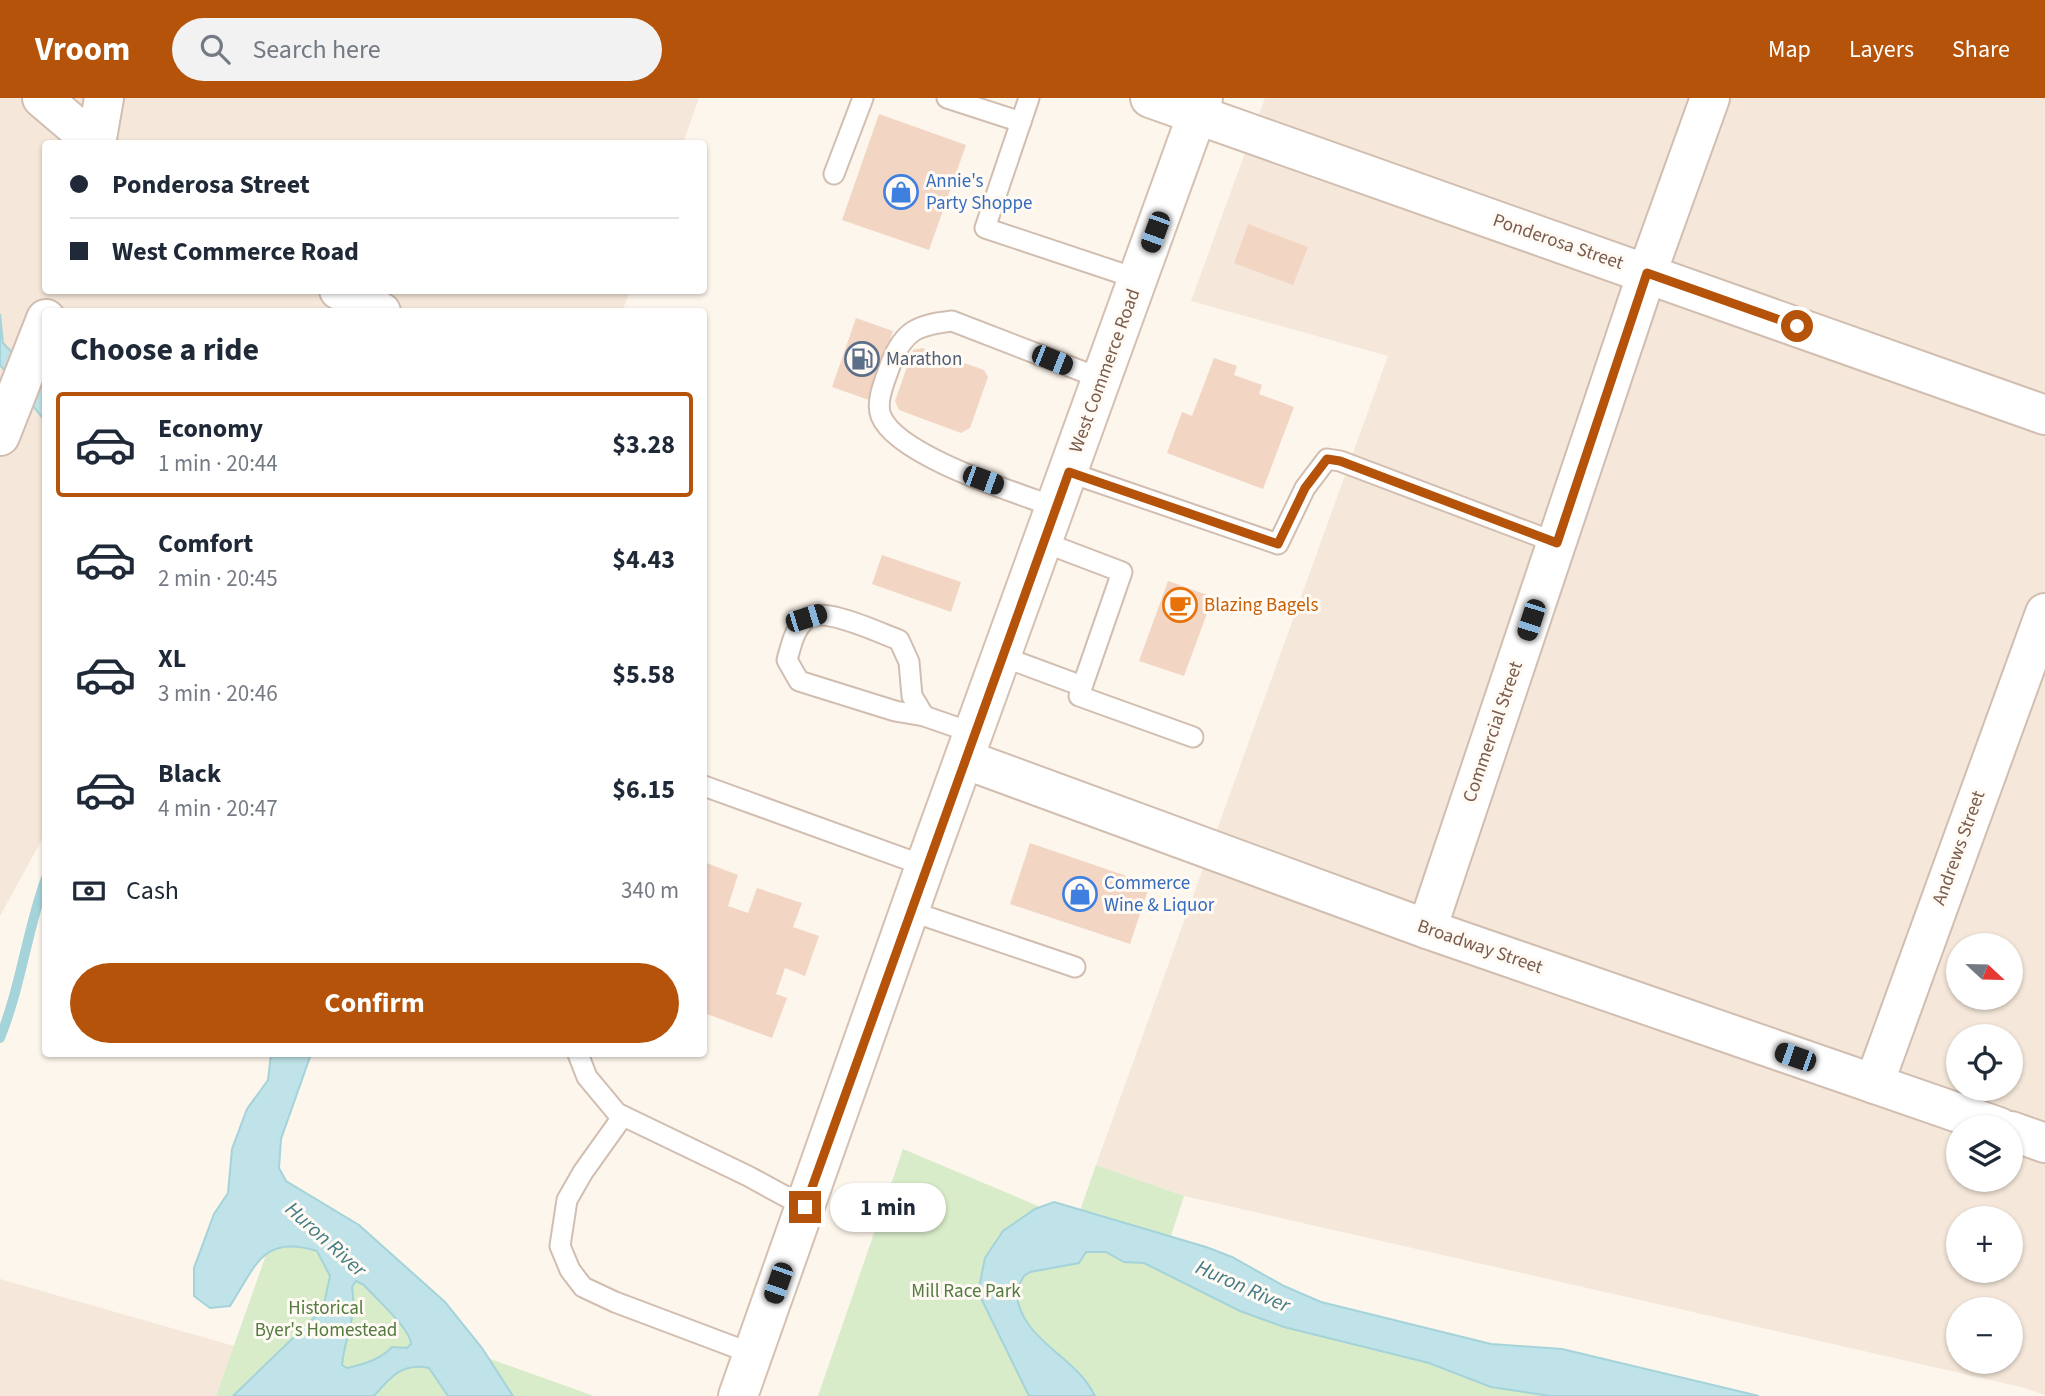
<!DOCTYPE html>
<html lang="en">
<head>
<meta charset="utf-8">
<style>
	body { margin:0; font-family:"Source Sans 3",sans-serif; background:#f2f2f3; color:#1f2937; height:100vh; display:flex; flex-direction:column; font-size:26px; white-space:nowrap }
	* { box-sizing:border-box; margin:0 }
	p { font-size:23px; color:#747a83 }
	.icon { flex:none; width:38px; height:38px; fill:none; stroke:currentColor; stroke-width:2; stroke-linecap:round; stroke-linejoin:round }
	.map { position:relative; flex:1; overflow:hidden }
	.sheet { position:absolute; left:42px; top:210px; width:665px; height:749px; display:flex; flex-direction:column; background:#fff; border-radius:7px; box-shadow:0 2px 5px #0004 }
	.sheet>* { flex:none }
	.hud { position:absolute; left:42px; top:42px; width:665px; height:154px; border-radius:7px; box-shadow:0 2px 5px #0004; display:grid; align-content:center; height:154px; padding:0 28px; background:#fff }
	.needle { width:46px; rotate:112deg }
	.buttons { position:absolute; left:1946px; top:835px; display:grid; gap:14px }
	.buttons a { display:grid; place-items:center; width:77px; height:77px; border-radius:50%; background:#fff; box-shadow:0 2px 5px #0004; font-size:35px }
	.end { position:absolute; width:32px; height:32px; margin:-16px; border:9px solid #b45309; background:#fff; box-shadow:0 0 0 4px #fff }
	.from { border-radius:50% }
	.bubble { position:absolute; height:49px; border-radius:24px; background:#fff; box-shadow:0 2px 5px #0004; font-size:23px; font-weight:700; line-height:49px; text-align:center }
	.car { position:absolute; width:21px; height:42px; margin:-21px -10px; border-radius:9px; box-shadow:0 0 5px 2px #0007; background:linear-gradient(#222 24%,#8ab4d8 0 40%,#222 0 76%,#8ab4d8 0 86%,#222 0) }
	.hud b { display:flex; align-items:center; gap:24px; height:66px; font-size:26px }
	.hud b+b { border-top:2px solid #e0e1e3 }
	.hud i { width:18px; height:18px; background:#1f2937 }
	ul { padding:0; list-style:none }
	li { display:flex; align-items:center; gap:21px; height:105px; margin:0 14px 10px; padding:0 14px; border:4px solid transparent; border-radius:7px }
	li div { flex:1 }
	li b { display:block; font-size:26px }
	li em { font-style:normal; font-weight:700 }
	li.current { border-color:#b45309 }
	li>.icon { width:63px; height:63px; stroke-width:1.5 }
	h2 { padding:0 28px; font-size:32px; line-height:84px }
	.pay { display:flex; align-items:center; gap:18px; height:77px; padding:0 28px; font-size:26px }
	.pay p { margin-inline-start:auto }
	.button { display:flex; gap:14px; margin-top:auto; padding:14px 28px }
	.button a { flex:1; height:80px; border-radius:42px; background:#b45309; color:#fff; font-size:28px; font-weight:700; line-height:80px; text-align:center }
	header { display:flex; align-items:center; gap:42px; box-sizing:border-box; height:98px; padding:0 35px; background:#b45309; color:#fff }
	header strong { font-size:33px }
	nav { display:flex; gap:38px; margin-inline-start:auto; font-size:24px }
	.search { width:490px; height:63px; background:#f2f2f3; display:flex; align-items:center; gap:18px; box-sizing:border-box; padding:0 24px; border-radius:38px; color:#747a83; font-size:26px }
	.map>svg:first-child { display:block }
</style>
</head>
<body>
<header>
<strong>Vroom</strong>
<div class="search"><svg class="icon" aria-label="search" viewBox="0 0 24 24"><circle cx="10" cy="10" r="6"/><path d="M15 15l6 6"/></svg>Search here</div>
<nav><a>Map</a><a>Layers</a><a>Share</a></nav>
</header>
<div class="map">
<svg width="2045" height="1298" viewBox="0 0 2045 1298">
	<rect width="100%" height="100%" fill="#fdf6ec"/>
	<g fill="#f5e8da" fill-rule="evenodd">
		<polygon points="0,0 699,0 683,45 46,46 46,192 630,193 622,214 46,214 45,736 0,818"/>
		<path d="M1265,0h780v1297l-24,-8 -837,-191 -88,-31 292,-809 -197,-55zM1958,847h53v53h-53zM1958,938h53v52h-53zM1958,1029h53v53h-53zM1958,1120h53v52h-53zM1958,1211h53v53h-53z"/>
		<polygon points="0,1181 234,1248 216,1298 0,1298"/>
	</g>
	<g fill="#d8ecc9">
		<polygon points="903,1051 1076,1124 1096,1067 1184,1098 1164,1159 1642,1298 818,1298"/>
		<polygon points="283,1109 482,1258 594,1298 216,1298"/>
	</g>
	<g fill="#bfe3e8" stroke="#a5d3da" stroke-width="2" fill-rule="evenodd">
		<polygon points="0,216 3,245 45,289 45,323 0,267"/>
		<path d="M271,956h40l-30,85 -2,29 7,13 73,44 86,77 37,46 31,48h-65l-19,-28c-26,-6 -39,9 -55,28h-141l90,-87 7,-33 -13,-25c-55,-17 -61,15 -87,55l-20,2 -16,-12v-28l20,-54 14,-21 4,-44 15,-40 21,-29zM356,1183l8,4c11,13 47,44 47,59l-4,4 -15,-1c-11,12 -30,18 -45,21l-5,-3c3,-30 15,-45 10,-78z"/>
		<path d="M1054,1104l152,45 26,10 52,29 37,16 170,42 71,5 197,47h-209l-59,-9 -62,-24 -145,-36 -44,-16 -96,-48 -20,-1 -18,-10h-20l-7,11 -49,9 -6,4 -8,14c4,52 58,63 79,106h-66l-51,-104 7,-34 18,-27 32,-22z"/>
	</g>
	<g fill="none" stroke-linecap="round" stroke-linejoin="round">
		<path stroke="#a5d3da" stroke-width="10" d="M0,940c21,-52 27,-108 46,-160"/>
	</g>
	<g fill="#f3d5c3">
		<polygon points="879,16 966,47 929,152 842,122"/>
		<polygon points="1248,126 1308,149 1293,187 1234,165"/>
		<polygon points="856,220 893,233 869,302 832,289"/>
		<polygon points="922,250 984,272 988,279 970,330 961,335 899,312 895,303 913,252"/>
		<polygon points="1214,260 1237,268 1234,277 1262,287 1259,296 1294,309 1263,391 1167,355 1182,314 1192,318"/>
		<polygon points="882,457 961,484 951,514 872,486"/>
		<polygon points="1168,483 1213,499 1184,578 1139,563"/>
		<polygon points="1030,745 1150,786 1130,846 1010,806"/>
		<polygon points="704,764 738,777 728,808 748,815 757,790 802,805 793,829 819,838 805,878 785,870 776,896 787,900 772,940 704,915"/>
	</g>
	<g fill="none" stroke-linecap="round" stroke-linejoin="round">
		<g stroke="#d1beb0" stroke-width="23">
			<g id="lane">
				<polyline points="947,0 1021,24"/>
				<polyline points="1029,0 985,130 1138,181"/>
				<polyline points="834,76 863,0"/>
				<polyline points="1068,374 1278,446 1305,390 1327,361 1340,363 1557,445"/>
				<path d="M1055,409c-40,-15 -158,-51 -174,-91 -6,-15 5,-38 10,-53 13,-33 27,-38 61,-42l150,58"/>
				<polyline points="1043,444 1122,474 1079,598 1193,639"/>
				<polyline points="1001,558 1082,588"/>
				<path d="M924,618l-12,-20 -3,-34 -10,-22c-20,-7 -78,-36 -94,-20 -11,10 -14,26 -18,40l12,21 96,30 29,5 49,17"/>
				<polyline points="704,688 925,768"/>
				<polyline points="910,813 1075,869"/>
				<polyline points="578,956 587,979 617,1015 748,1078 805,1109"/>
				<polyline points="623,1018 583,1074 567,1102 560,1148 570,1172 583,1189 615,1204 753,1256"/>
			</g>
		</g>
		<g stroke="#d1beb0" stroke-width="42">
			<g id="street">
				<polyline points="42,0 96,46"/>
				<polyline points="1150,0 2045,317"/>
				<polyline points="96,46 104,0"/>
				<polyline points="339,192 381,214"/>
				<polyline points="0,338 46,221"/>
				<polyline points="964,661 1427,831 1999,1029"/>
				<polyline points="1427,831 1647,175 1710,0"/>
				<polyline points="1874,986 2045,515"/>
				<polyline points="2011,1033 2045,1045"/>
			</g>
		</g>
		<g stroke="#d6c0b0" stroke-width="42">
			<polyline id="secondary" points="738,1298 925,768 1203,0"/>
		</g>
		<use href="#lane" stroke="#fff" stroke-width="19"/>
		<use href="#street" stroke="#fff" stroke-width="38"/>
		<use href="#secondary" stroke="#fff" stroke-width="38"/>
	</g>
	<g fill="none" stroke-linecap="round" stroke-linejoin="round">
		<polyline stroke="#b45309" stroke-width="9" points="805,1109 1069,374 1278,446 1305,390 1327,361 1340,363 1557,445 1647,175 1797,228"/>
	</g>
	<defs>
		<g id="shop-ring" transform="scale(1.75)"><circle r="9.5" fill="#fffaf3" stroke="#3f7fe0" stroke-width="1.5"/><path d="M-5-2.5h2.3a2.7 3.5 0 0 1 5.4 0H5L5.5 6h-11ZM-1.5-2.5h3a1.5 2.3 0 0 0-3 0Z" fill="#3f7fe0"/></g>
		<g id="fuel-ring" transform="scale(1.75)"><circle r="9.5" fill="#fffaf3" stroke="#5c6f8a" stroke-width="1.5"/><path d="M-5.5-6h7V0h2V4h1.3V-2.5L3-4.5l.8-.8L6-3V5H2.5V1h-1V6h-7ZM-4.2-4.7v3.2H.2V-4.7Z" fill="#5c6f8a"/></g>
		<g id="cafe-ring" transform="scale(1.75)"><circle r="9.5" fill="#fffaf3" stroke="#e8710a" stroke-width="1.5"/><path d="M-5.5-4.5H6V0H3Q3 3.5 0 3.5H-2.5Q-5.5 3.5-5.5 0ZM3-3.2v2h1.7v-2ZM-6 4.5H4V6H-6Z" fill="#e8710a"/></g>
	</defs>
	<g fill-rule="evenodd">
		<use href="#shop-ring" x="901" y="94"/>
		<use href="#fuel-ring" x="862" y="261"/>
		<use href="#cafe-ring" x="1180" y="507"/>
		<use href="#shop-ring" x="1080" y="796"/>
	</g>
	<g text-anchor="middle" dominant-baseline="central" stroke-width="6" stroke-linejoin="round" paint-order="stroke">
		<g font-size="19" fill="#366cbe" stroke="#fffaf3" text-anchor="start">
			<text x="926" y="83">Annie's<tspan x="926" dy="22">Party Shoppe</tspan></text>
			<text x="1104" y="785">Commerce<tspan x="1104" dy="22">Wine &amp; Liquor</tspan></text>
		</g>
		<g font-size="19" fill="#7a5c4d" stroke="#fffaf3">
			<text transform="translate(1558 144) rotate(19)">Ponderosa Street</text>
			<text transform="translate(1105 273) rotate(-70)">West Commerce Road</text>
			<text transform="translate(1493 634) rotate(-71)">Commercial Street</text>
			<text transform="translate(1959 750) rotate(-70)">Andrews Street</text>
			<text transform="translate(1480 849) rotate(19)">Broadway Street</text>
		</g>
		<g font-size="19" fill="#4e5e75" stroke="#fffaf3" text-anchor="start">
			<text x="886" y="261">Marathon</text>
		</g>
		<g font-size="19" fill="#c56008" stroke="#fffaf3" text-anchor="start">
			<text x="1204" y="507">Blazing Bagels</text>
		</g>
		<g font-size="19" fill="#537a41" stroke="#fffaf3">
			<text x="966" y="1193">Mill Race Park</text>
			<text x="326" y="1210">Historical<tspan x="326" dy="22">Byer's Homestead</tspan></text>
		</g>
		<g font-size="21" font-style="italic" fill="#437c86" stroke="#fffaf3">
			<text transform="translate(326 1141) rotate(42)">Huron River</text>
			<text transform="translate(1243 1188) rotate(24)">Huron River</text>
		</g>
	</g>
</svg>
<div class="buttons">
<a><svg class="needle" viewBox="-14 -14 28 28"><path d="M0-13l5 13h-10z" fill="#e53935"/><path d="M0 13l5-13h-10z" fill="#747a83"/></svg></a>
<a><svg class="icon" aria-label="locate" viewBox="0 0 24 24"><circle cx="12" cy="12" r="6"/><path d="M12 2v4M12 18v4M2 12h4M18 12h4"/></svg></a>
<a><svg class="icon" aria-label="layers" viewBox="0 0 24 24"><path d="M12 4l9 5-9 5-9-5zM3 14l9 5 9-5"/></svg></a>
<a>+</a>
<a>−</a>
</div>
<i class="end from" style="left:1797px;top:228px"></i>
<i class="end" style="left:805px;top:1109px"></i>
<div class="bubble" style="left:830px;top:1085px;width:116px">1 min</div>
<i class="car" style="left:1155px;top:134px;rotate:200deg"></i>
<i class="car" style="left:1052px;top:262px;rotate:112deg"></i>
<i class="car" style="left:983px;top:382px;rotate:110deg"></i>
<i class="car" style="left:806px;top:520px;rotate:73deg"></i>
<i class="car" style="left:1531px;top:522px;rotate:198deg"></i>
<i class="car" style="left:1795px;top:959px;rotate:289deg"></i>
<i class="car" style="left:778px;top:1185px;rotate:199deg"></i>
<div class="hud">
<b><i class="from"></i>Ponderosa Street</b>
<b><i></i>West Commerce Road</b>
</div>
<section class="sheet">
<h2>Choose a ride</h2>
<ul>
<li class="current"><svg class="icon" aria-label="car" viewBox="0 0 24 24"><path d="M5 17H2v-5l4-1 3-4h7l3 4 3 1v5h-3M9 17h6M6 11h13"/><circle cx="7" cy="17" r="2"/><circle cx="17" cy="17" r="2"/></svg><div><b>Economy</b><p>1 min · 20:44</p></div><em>$3.28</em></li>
<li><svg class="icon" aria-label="car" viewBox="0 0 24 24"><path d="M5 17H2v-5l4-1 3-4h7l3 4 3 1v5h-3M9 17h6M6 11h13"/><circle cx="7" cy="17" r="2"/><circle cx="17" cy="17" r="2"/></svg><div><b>Comfort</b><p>2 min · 20:45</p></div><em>$4.43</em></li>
<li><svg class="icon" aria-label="car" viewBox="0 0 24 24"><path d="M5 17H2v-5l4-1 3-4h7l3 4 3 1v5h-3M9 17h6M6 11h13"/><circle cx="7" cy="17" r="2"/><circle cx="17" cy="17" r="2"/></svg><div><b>XL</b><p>3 min · 20:46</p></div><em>$5.58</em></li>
<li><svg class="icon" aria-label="car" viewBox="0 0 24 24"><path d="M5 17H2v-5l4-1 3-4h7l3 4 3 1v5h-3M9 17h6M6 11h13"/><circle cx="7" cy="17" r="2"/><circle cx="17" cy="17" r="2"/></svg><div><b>Black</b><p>4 min · 20:47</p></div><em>$6.15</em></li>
</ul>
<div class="pay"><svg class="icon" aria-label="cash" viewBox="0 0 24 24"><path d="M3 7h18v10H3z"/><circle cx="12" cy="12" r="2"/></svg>Cash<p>340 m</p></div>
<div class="button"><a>Confirm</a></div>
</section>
</div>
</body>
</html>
